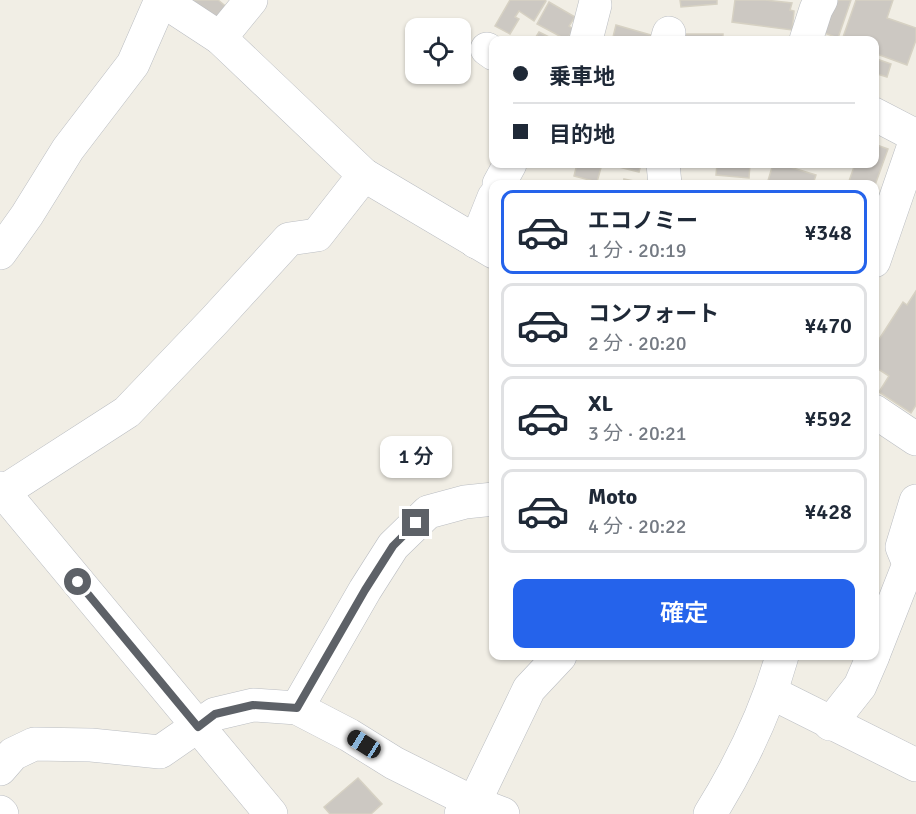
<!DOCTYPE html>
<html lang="ja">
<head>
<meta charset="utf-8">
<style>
	body { margin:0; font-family:Signika,"Noto Sans JP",sans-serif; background:#f6f6f7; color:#1f2937; height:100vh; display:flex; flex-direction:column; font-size:22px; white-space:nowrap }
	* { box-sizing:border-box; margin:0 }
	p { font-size:20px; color:#747a83 }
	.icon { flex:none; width:33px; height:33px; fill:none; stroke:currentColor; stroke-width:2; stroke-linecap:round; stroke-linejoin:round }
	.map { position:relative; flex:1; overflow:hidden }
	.drawer { position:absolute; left:489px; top:180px; width:390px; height:480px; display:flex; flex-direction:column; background:#fff; border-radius:12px; box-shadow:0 2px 4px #0004 }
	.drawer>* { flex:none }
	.top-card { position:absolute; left:489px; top:36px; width:390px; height:132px; border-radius:12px; box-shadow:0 2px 4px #0004; display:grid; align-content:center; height:132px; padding:0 24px; background:#fff }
	.fabs { position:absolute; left:405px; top:18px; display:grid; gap:12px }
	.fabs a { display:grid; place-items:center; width:66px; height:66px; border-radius:12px; background:#fff; box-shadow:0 2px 4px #0004; font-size:30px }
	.end { position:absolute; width:27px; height:27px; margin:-14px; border:8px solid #5d6167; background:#fff; box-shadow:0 0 0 3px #fff }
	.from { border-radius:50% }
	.bubble { position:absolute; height:42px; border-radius:12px; background:#fff; box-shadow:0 2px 4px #0004; font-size:20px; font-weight:600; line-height:42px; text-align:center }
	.car { position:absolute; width:18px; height:36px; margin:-18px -9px; border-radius:8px; box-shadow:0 0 4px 2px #0007; background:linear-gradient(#222 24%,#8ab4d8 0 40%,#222 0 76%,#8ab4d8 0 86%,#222 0) }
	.top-card b { display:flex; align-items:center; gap:21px; height:57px; font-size:22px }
	.top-card b+b { border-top:2px solid #e0e1e3 }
	.top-card i { width:15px; height:15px; background:#1f2937 }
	ul { padding:10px 0 0; list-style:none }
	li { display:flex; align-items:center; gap:18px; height:84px; margin:0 12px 9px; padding:0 12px; border:3px solid #e0e1e3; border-radius:12px }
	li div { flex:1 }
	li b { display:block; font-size:22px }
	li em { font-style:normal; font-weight:600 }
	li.on { border-color:#2563eb }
	li>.icon { width:54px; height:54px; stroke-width:1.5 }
	.button { display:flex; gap:12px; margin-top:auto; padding:12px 24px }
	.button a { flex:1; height:69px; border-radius:12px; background:#2563eb; color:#fff; font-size:24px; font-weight:600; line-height:69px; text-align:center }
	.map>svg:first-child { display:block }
</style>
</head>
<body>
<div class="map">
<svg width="916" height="814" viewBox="0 0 916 814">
	<rect width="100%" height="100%" fill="#f1eee5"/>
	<g fill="#ccc8c2" stroke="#d6d1c3" stroke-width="1.5">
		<polygon points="180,0 218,0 229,9 217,19"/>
		<polygon points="510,0 545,0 546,1 534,21 519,11 515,17 519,19 510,34 495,26"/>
		<polygon points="680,0 717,0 717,4 681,7"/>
		<polygon points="735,0 765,0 792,3 790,10 794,11 792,30 732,22"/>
		<polygon points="833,0 851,0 838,38 822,32"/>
		<polygon points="856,0 893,0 887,18 916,28 916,40 907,65 874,53 874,40 842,40"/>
		<polygon points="549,2 575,17 569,26 573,29 567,40 537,24"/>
		<polygon points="616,25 651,35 649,40 623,40 613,37"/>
		<polygon points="539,32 555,40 534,40"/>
		<rect x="679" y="34" width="44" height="6"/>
		<polygon points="874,58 891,64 887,77 874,73"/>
		<polygon points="874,144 888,149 874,188 874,184 848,184 855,164 874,164"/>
		<polygon points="577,164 602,164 597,182 574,176"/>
		<polygon points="607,164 641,164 639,172"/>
		<polygon points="717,164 750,164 749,178 716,175"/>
		<polygon points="773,164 780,164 816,175 813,184 767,184"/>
		<polygon points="624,179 649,184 623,184"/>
		<polygon points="916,291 916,405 911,413 879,392 889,376 878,369 874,361 874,347 903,302 907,305"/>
		<polygon points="358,778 382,804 371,814 330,814 324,807"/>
	</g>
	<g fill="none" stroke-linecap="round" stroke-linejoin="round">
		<g stroke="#babdc2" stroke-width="34">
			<g id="minor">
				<polyline points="162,0 220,38 364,175 494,252"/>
				<polyline points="220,38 251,0"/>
				<polyline points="586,40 595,5"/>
				<polyline points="667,40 669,33"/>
				<polyline points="806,40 816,9 821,0"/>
				<polyline points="487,49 494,54"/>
				<polyline points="874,114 916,136"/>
				<polyline points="663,164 665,184"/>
				<polyline points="499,184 510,164"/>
				<polyline points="476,242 494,197"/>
				<polyline points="0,253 27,215 68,149 133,64 161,0"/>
				<polyline points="874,261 916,139"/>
				<polyline points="874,411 916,439"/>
				<polyline points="0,488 271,814"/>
				<polyline points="3,492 127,412 214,321 289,239 317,235 364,175"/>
				<polyline points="874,653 909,564 902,547 916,501"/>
				<polyline points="772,693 916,765"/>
				<polyline points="297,708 365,590 393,546 428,512 465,502 494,499"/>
				<polyline points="830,724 860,686 873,656"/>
				<polyline points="0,769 13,754 34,744 91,745 160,752 215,714 253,705 297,708 349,735 394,763 474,803 503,814"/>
				<polyline points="0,812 2,814"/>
				<polyline points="461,814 474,803 529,689 560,656"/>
				<path d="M710,814c31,-50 56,-101 72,-158"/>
			</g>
		</g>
		<use href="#minor" stroke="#fff" stroke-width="33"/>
	</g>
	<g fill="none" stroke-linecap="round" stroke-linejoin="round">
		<polyline stroke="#5d6167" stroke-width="8" points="78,582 198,727 215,714 253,705 297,708 365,590 393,546 416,523"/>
	</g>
</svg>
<div class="fabs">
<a><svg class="icon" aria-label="locate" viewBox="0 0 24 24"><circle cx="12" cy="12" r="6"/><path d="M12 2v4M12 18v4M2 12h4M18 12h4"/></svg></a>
</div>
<i class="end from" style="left:78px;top:582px"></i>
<i class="end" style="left:416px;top:523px"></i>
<div class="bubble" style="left:380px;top:436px;width:72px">1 分</div>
<i class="car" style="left:364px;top:744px;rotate:302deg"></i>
<div class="top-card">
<b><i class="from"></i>乗車地</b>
<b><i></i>目的地</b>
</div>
<section class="drawer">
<ul>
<li class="on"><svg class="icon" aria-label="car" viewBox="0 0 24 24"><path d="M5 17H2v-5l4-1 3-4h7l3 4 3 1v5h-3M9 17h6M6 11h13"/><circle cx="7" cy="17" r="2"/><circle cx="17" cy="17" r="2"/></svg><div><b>エコノミー</b><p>1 分 · 20:19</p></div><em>¥348</em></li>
<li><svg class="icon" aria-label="car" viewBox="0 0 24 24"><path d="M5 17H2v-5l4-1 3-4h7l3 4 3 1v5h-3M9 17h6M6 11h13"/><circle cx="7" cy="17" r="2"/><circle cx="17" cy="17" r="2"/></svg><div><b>コンフォート</b><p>2 分 · 20:20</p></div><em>¥470</em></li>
<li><svg class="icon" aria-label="car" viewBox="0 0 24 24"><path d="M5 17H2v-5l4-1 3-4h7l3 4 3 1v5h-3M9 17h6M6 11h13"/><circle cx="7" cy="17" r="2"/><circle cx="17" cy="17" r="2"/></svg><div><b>XL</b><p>3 分 · 20:21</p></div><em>¥592</em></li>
<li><svg class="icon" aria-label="car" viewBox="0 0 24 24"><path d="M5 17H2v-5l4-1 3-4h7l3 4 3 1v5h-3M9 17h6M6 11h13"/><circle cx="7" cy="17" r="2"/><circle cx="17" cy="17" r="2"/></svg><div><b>Moto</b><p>4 分 · 20:22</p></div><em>¥428</em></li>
</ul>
<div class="button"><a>確定</a></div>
</section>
</div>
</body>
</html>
